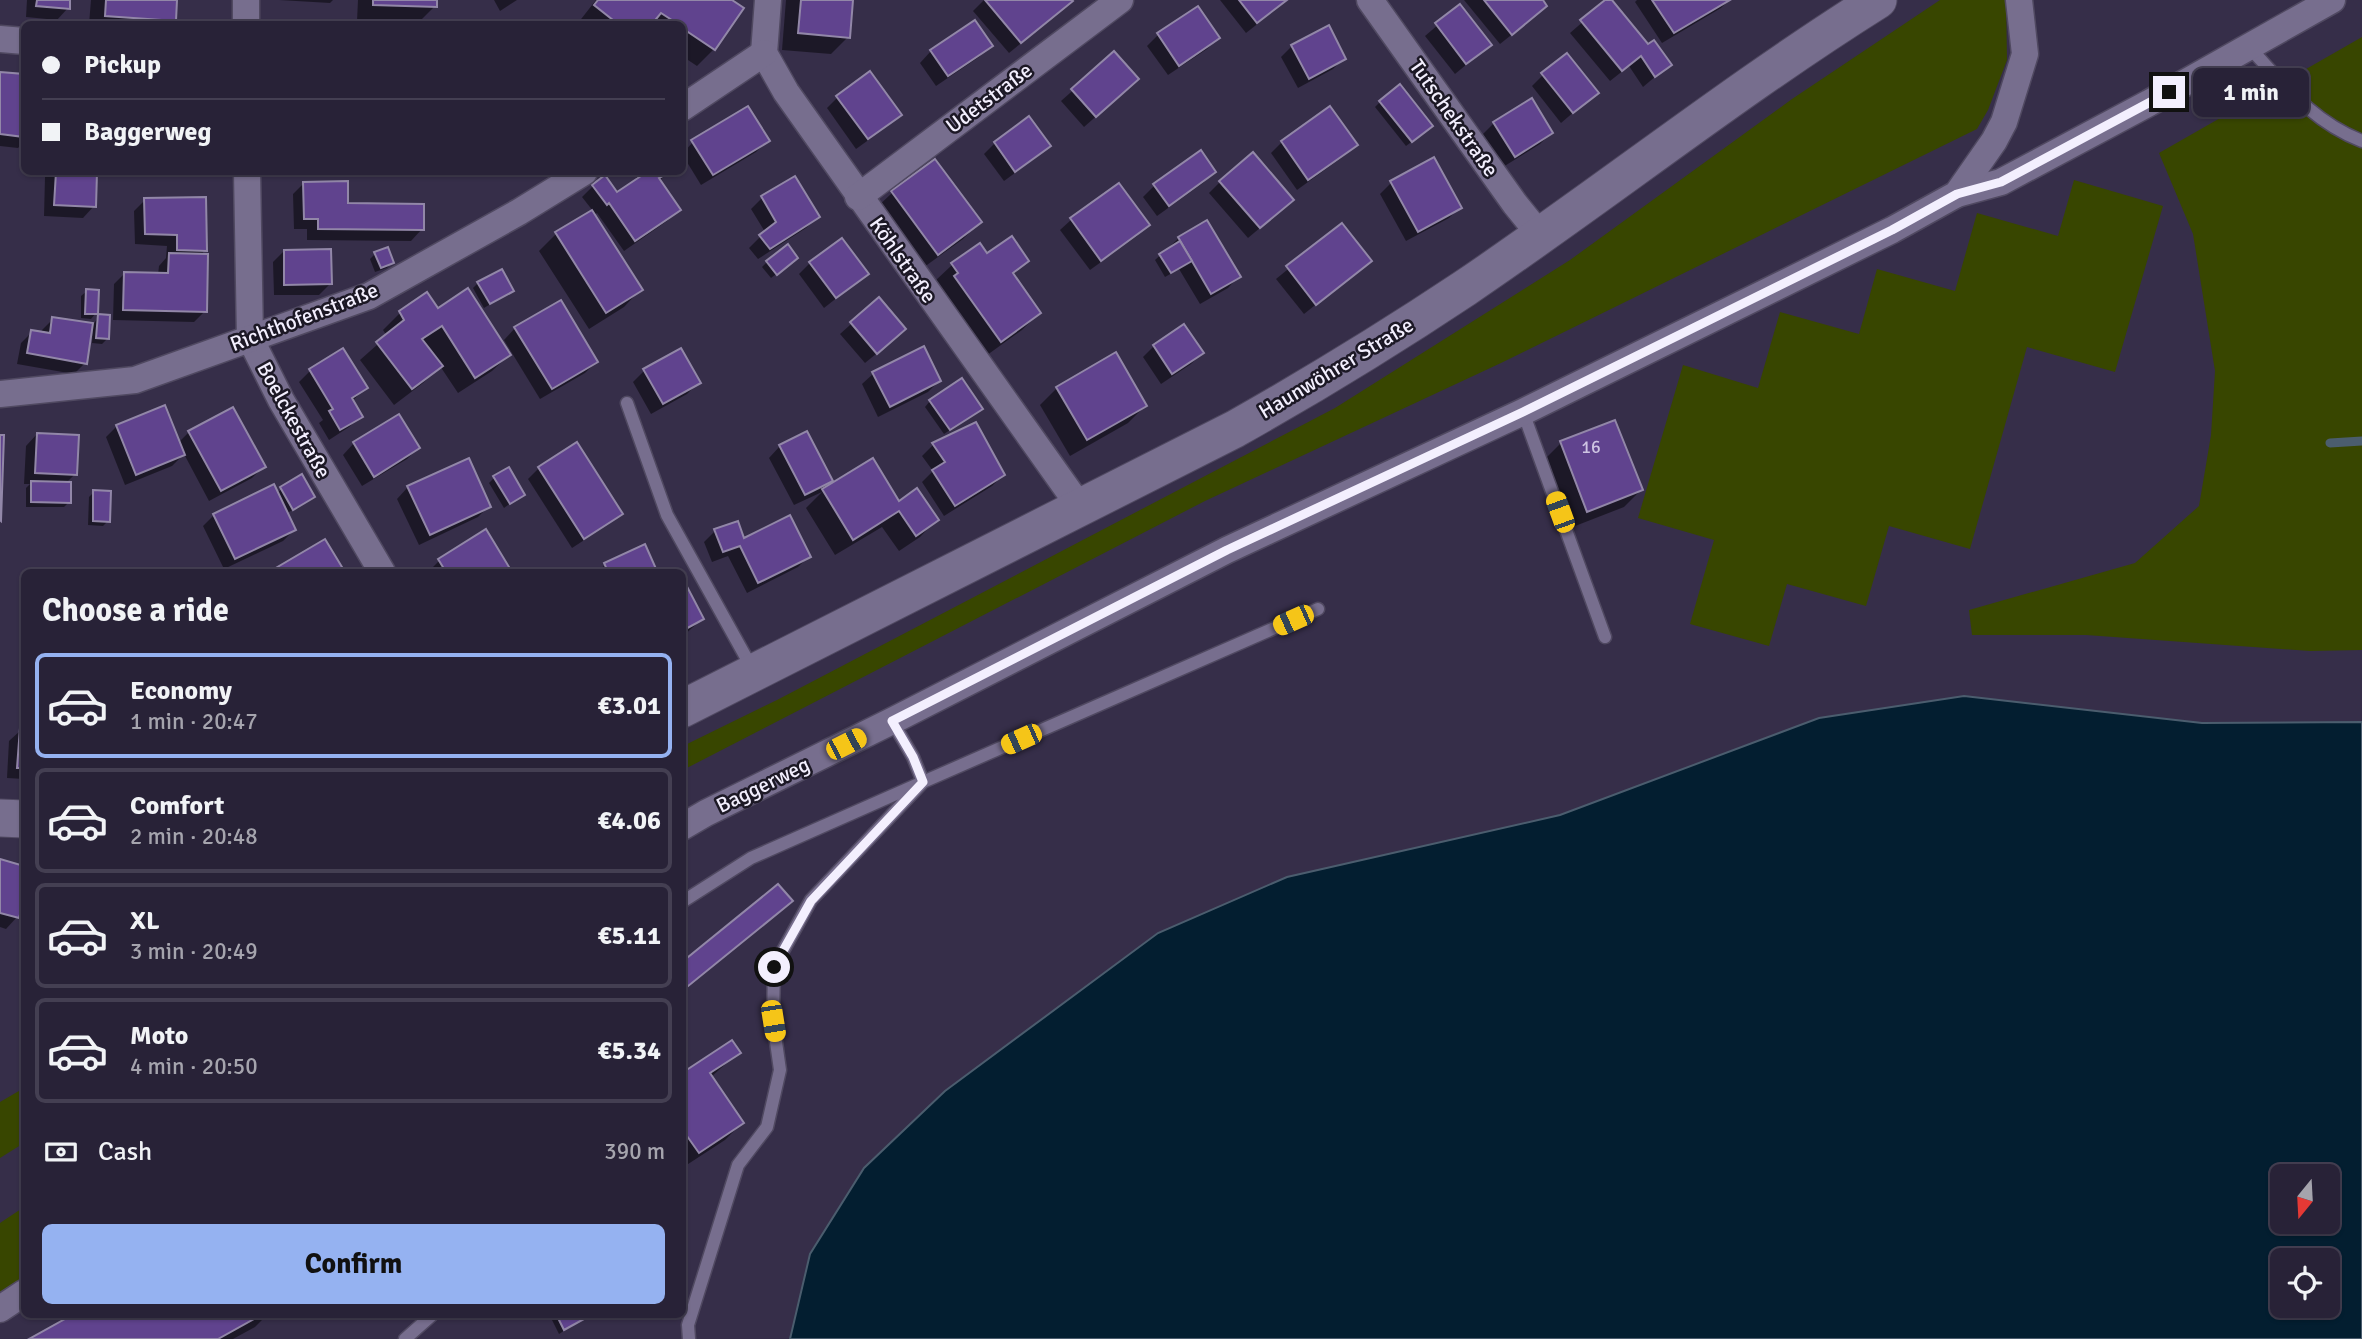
<!DOCTYPE html>
<html lang="en">
<head>
<meta charset="utf-8">
<style>
	body { margin:0; font-family:Signika,sans-serif; background:#302a3f; color:#f1f3f6; height:100vh; display:flex; flex-direction:column; font-size:26px; white-space:nowrap }
	* { box-sizing:border-box; margin:0 }
	p { font-size:23px; color:#a5a4ad }
	.icon { flex:none; width:38px; height:38px; fill:none; stroke:currentColor; stroke-width:2; stroke-linecap:round; stroke-linejoin:round }
	.map { position:relative; flex:1; overflow:hidden }
	.details { position:absolute; left:21px; top:569px; width:665px; height:749px; display:flex; flex-direction:column; background:#282237; border-radius:10px; box-shadow:0 2px 5px #0004,0 0 0 2px #443f52 }
	.details>* { flex:none }
	.top-card { position:absolute; left:21px; top:21px; width:665px; height:154px; border-radius:10px; box-shadow:0 2px 5px #0004,0 0 0 2px #443f52; display:grid; align-content:center; height:154px; padding:0 21px; background:#282237 }
	.needle { width:46px; rotate:198deg }
	.fabs { position:absolute; left:2270px; top:1164px; display:grid; gap:14px }
	.fabs a { display:grid; place-items:center; width:70px; height:70px; border-radius:10px; background:#282237; box-shadow:0 2px 5px #0004,0 0 0 2px #443f52; font-size:35px }
	.end { position:absolute; width:32px; height:32px; margin:-16px; border:9px solid #f3effe; background:#111; box-shadow:0 0 0 4px #111 }
	.from { border-radius:50% }
	.bubble { position:absolute; height:49px; border-radius:10px; background:#282237; box-shadow:0 2px 5px #0004,0 0 0 2px #443f52; font-size:23px; font-weight:700; line-height:49px; text-align:center }
	.car { position:absolute; width:21px; height:42px; margin:-21px -10px; border-radius:9px; box-shadow:0 0 5px 2px #0007; background:linear-gradient(#f5c518 24%,#345 0 40%,#f5c518 0 76%,#345 0 86%,#f5c518 0) }
	.top-card b { display:flex; align-items:center; gap:24px; height:66px; font-size:26px }
	.top-card b+b { border-top:2px solid #443f52 }
	.top-card i { width:18px; height:18px; background:#f1f3f6 }
	ul { padding:0; list-style:none }
	li { display:flex; align-items:center; gap:21px; height:105px; margin:0 14px 10px; padding:0 7px; border:4px solid #443f52; border-radius:10px }
	li div { flex:1 }
	li b { display:block; font-size:26px }
	li em { font-style:normal; font-weight:700 }
	li.selected { border-color:#95b2f1 }
	li>.icon { width:63px; height:63px; stroke-width:1.5 }
	h2 { padding:0 21px; font-size:32px; line-height:84px }
	.pay { display:flex; align-items:center; gap:18px; height:77px; padding:0 21px; font-size:26px }
	.pay p { margin-inline-start:auto }
	.cta { display:flex; gap:14px; margin-top:auto; padding:14px 21px }
	.cta a { flex:1; height:80px; border-radius:10px; background:#95b2f1; color:#111; font-size:28px; font-weight:700; line-height:80px; text-align:center }
	.map>svg:first-child { display:block }
</style>
</head>
<body>
<div class="map">
<svg width="2362" height="1339" viewBox="0 0 2362 1339">
	<rect width="100%" height="100%" fill="#362e49"/>
	<g fill="#384600">
		<polygon points="1940,0 2006,0 2007,60 1988,110 1977,129 1501,363 1205,501 683,770 683,746 777,700 1335,408 1570,260 1792,99"/>
		<polygon points="2362,37 2362,650 2310,651 2086,635 1972,635 1969,610 2135,563 2199,506 2211,435 2215,371 2193,234 2159,153"/>
		<polygon points="2074,180 2163,206 2115,372 2027,347 1970,549 1889,526 1866,606 1787,584 1769,646 1690,624 1714,540 1638,518 1683,365 1758,388 1780,312 1859,334 1877,269 1955,291 1977,213 2058,236"/>
		<polygon points="24,1088 24,1143 0,1158 0,1102"/>
		<polygon points="24,1207 24,1280 0,1295 0,1223"/>
	</g>
	<path fill="#031e30" stroke="#4b5d6e" stroke-width="2" fill-rule="evenodd" d="M1964,696l238,27 160,-1v617h-1572l20,-85 54,-86 81,-77 213,-158 129,-56 273,-62 259,-97zM2282,1176h46v46h-46zM2282,1260h46v46h-46z"/>
	<g fill="#0007">
		<polygon points="27,0 69,0 68,8 57,20 26,17"/>
		<polygon points="91,0 175,0 174,20 169,24 89,24"/>
		<polygon points="279,0 333,0 330,3"/>
		<polygon points="358,0 435,0 435,6 418,23 357,21"/>
		<polygon points="494,0 517,0 500,11"/>
		<polygon points="596,0 729,0 742,8 714,49 697,66 682,56 682,24 580,24 578,23"/>
		<polygon points="786,0 851,0 848,37 831,54 782,50"/>
		<polygon points="984,0 1070,0 1060,12 1009,53 973,11"/>
		<polygon points="1220,0 1288,0 1246,33"/>
		<polygon points="1464,0 1540,0 1534,17 1500,44"/>
		<polygon points="1608,0 1648,46 1669,65 1643,87 1629,66 1610,81 1570,33"/>
		<polygon points="1637,0 1729,0 1721,8 1662,43 1635,2"/>
		<polygon points="1460,6 1490,45 1455,74 1425,36"/>
		<polygon points="1158,35 1218,38 1207,49 1168,75 1147,46"/>
		<polygon points="990,46 979,57 936,86 920,63 931,51"/>
		<polygon points="1292,46 1344,58 1333,69 1298,88 1281,57"/>
		<polygon points="1114,54 1126,90 1084,127 1061,101"/>
		<polygon points="0,74 24,76 24,142 18,148 0,146"/>
		<polygon points="1543,75 1596,93 1561,123 1532,86"/>
		<polygon points="838,97 899,115 888,126 856,149 827,108"/>
		<polygon points="1380,102 1426,131 1406,146 1375,107"/>
		<polygon points="1330,108 1356,145 1344,156 1297,190 1271,153 1282,142"/>
		<polygon points="1494,123 1551,133 1540,144 1503,167 1483,134"/>
		<polygon points="767,141 756,152 701,185 682,154 693,142"/>
		<polygon points="995,143 1048,146 1037,157 1004,181 984,154"/>
		<polygon points="1200,153 1214,172 1203,183 1157,216 1143,197 1154,186"/>
		<polygon points="935,162 980,222 963,239 920,270 875,209 892,193"/>
		<polygon points="51,172 96,172 94,206 83,218 44,216 45,177"/>
		<polygon points="481,172 509,172 504,177 481,176"/>
		<polygon points="633,172 669,172 659,181 678,210 667,221 624,251 597,213 593,216 640,290 624,307 589,329 539,251 556,234 593,211 582,197 593,186 617,194 638,180"/>
		<polygon points="1220,182 1280,211 1248,238 1209,193"/>
		<polygon points="304,183 346,205 422,229 411,241 307,240 307,229 294,229 293,194"/>
		<polygon points="1391,183 1460,207 1449,218 1406,241 1380,194"/>
		<polygon points="762,198 817,217 806,228 758,259 749,248 765,232 751,209"/>
		<polygon points="145,200 205,250 200,256 205,311 194,322 113,320 114,284 125,273 158,275 159,266 166,258 167,246 135,244 134,211"/>
		<polygon points="1072,219 1148,225 1137,236 1090,270 1060,230"/>
		<polygon points="1342,225 1370,261 1304,314 1276,279"/>
		<polygon points="1179,238 1239,276 1228,288 1200,304 1179,269 1165,277 1155,260"/>
		<polygon points="284,251 330,284 319,295 274,295 273,262"/>
		<polygon points="375,254 392,262 387,268 375,272 370,259"/>
		<polygon points="987,255 1027,261 1012,276 1039,313 1022,330 983,358 935,281 952,265"/>
		<polygon points="767,262 791,263 771,278 762,267"/>
		<polygon points="810,263 867,274 824,308 799,274"/>
		<polygon points="478,283 512,291 484,308 473,288"/>
		<polygon points="87,291 96,313 91,319 81,318 81,296"/>
		<polygon points="427,295 437,310 509,355 492,371 458,393 440,366 423,383 394,405 360,360 387,336 383,330 400,313"/>
		<polygon points="879,299 893,340 865,363 840,334"/>
		<polygon points="99,316 107,339 102,344 92,343 93,328 90,328 85,363 74,374 17,364 21,343 32,332 41,333 42,330 53,319 93,325"/>
		<polygon points="1184,326 1202,353 1191,364 1161,384 1143,357 1154,346"/>
		<polygon points="515,328 596,362 585,373 540,399 504,340"/>
		<polygon points="310,371 366,388 352,401 361,416 349,427 329,440 319,423 323,420 299,382"/>
		<polygon points="644,371 698,383 687,394 651,414 633,382"/>
		<polygon points="874,373 939,381 928,392 878,417 862,384"/>
		<polygon points="1057,388 1145,406 1128,423 1070,456 1040,405"/>
		<polygon points="930,401 975,413 944,434 925,407"/>
		<polygon points="398,416 418,448 407,459 362,486 343,455 354,443"/>
		<polygon points="975,424 1003,475 992,486 944,516 922,482 933,471 922,456 933,445"/>
		<polygon points="117,426 178,443 189,432 263,467 252,478 209,501 184,454 172,466 125,485 106,437"/>
		<polygon points="37,434 75,474 66,483 69,502 64,507 26,507 26,488 30,484 24,484 26,446"/>
		<polygon points="1561,443 1641,490 1624,507 1570,528 1544,460"/>
		<polygon points="780,446 831,481 823,491 872,461 898,503 936,520 920,537 899,551 882,527 835,555 806,508 822,492 794,505 769,458"/>
		<polygon points="539,468 621,513 609,524 572,548 528,479"/>
		<polygon points="301,477 313,497 286,514 294,530 283,541 224,569 203,526 214,515 276,493"/>
		<polygon points="494,478 523,494 504,508 489,483"/>
		<polygon points="408,487 489,506 478,517 419,545 397,499"/>
		<polygon points="94,492 108,521 103,526 88,525 89,497"/>
		<polygon points="715,531 743,541 809,556 798,567 747,593 728,556 712,562 704,542"/>
		<polygon points="485,532 510,572 428,572 439,561"/>
		<polygon points="644,547 655,570 653,572 597,572 605,565"/>
		<polygon points="682,581 702,619 682,637"/>
		<polygon points="24,587 24,630 19,630 20,592"/>
		<polygon points="21,730 24,730 24,779 7,778 9,741"/>
		<polygon points="0,861 24,868 24,892 17,917 6,929 0,927"/>
		<polygon points="739,1052 711,1077 742,1123 725,1140 682,1168 682,1071 684,1074"/>
		<polygon points="77,1314 268,1314 255,1327 233,1339 32,1339"/>
		<polygon points="549,1314 580,1314 582,1319 559,1334"/>
	</g>
	<g fill="none" stroke-linecap="round" stroke-linejoin="round">
		<polyline stroke="#4b5d6e" stroke-width="9" points="2330,443 2362,441"/>
	</g>
	<g fill="#60438e" stroke="#9287a8" stroke-width="2">
		<polygon points="37,0 70,0 70,9 36,6"/>
		<polygon points="106,0 177,0 176,21 105,16"/>
		<polygon points="373,0 437,0 437,7 373,5"/>
		<polygon points="598,0 732,0 744,8 715,50 682,28 682,24 678,24 661,13 652,24 618,24 594,5"/>
		<polygon points="801,0 853,0 850,38 798,33"/>
		<polygon points="985,0 1072,0 1073,1 1021,43"/>
		<polygon points="1239,0 1287,0 1257,23"/>
		<polygon points="1484,0 1543,0 1547,6 1512,35"/>
		<polygon points="1605,0 1612,0 1648,44 1654,40 1672,65 1655,77 1641,56 1622,71 1580,20"/>
		<polygon points="1652,0 1730,0 1674,33"/>
		<polygon points="1460,4 1492,45 1466,64 1435,23"/>
		<polygon points="1198,6 1220,38 1179,66 1157,33"/>
		<polygon points="975,20 993,46 948,76 930,50"/>
		<polygon points="1329,25 1346,59 1309,79 1291,45"/>
		<polygon points="1114,51 1139,79 1096,117 1071,89"/>
		<polygon points="1567,53 1599,93 1573,113 1541,73"/>
		<polygon points="870,71 902,115 868,139 836,96"/>
		<polygon points="0,72 24,74 24,137 0,134"/>
		<polygon points="1400,84 1433,126 1412,142 1379,101"/>
		<polygon points="1532,98 1553,133 1515,157 1493,122"/>
		<polygon points="748,106 770,141 713,175 691,140"/>
		<polygon points="1330,106 1358,145 1308,180 1281,141"/>
		<polygon points="1029,116 1051,146 1015,172 994,142"/>
		<polygon points="1201,150 1216,172 1169,206 1153,184"/>
		<polygon points="1253,152 1294,200 1260,228 1219,181"/>
		<polygon points="1434,157 1462,208 1418,232 1390,181"/>
		<polygon points="935,159 982,222 938,255 891,191"/>
		<polygon points="56,172 97,172 96,207 54,205"/>
		<polygon points="647,172 670,172 659,178 681,210 635,241 609,203 607,205 592,185 605,175 617,192"/>
		<polygon points="795,176 820,217 770,249 759,235 776,222 761,196"/>
		<polygon points="348,181 348,203 424,204 424,230 318,229 318,219 304,219 303,182"/>
		<polygon points="1119,183 1150,225 1101,261 1070,218"/>
		<polygon points="206,197 207,251 177,250 177,235 145,234 144,198"/>
		<polygon points="592,210 643,290 606,313 555,232"/>
		<polygon points="1207,220 1241,277 1211,294 1178,237"/>
		<polygon points="1342,223 1372,261 1316,305 1286,266"/>
		<polygon points="1012,236 1029,261 1013,273 1041,313 1001,342 954,276 958,273 951,263 980,243 987,253"/>
		<polygon points="842,238 869,274 836,298 809,262"/>
		<polygon points="1180,241 1192,261 1171,273 1159,254"/>
		<polygon points="788,244 798,258 777,275 766,261"/>
		<polygon points="388,247 394,263 381,268 374,252"/>
		<polygon points="331,249 332,284 284,285 284,250"/>
		<polygon points="169,253 208,254 207,312 123,310 124,272 168,273"/>
		<polygon points="502,269 514,291 490,304 477,282"/>
		<polygon points="468,288 511,355 475,378 442,326 422,339 443,366 412,389 376,342 404,320 399,311 427,292 438,308"/>
		<polygon points="86,289 99,290 98,314 85,314"/>
		<polygon points="879,297 906,329 877,354 850,322"/>
		<polygon points="561,300 598,362 552,389 514,327"/>
		<polygon points="98,314 110,315 109,339 96,338"/>
		<polygon points="52,317 93,323 87,364 27,353 31,330 50,333"/>
		<polygon points="1184,324 1204,353 1172,374 1153,345"/>
		<polygon points="924,346 941,381 890,407 872,372"/>
		<polygon points="343,348 368,388 352,398 363,417 340,430 329,411 333,409 309,369"/>
		<polygon points="681,348 701,383 663,404 643,369"/>
		<polygon points="1116,352 1147,406 1087,440 1056,387"/>
		<polygon points="962,378 983,409 950,430 929,400"/>
		<polygon points="165,405 185,455 136,475 116,425"/>
		<polygon points="233,407 266,467 221,491 188,431"/>
		<polygon points="399,414 420,448 374,477 353,442"/>
		<polygon points="1615,420 1643,490 1587,512 1560,441"/>
		<polygon points="976,422 1005,475 955,506 932,470 945,462 932,443"/>
		<polygon points="807,431 833,481 805,495 779,445"/>
		<polygon points="37,433 79,435 77,475 35,473"/>
		<polygon points="0,435 4,435 1,521 0,520"/>
		<polygon points="577,442 623,514 584,539 538,467"/>
		<polygon points="469,458 491,507 430,535 407,486"/>
		<polygon points="873,458 899,501 917,488 939,520 916,536 899,511 853,540 822,489"/>
		<polygon points="509,467 525,495 510,504 493,476"/>
		<polygon points="302,474 315,497 293,510 280,487"/>
		<polygon points="31,481 71,482 71,503 31,502"/>
		<polygon points="274,484 296,530 235,559 213,514"/>
		<polygon points="93,490 111,491 110,522 93,521"/>
		<polygon points="790,515 811,557 758,583 740,546 723,552 714,529 738,521 744,538"/>
		<polygon points="486,529 512,572 446,572 438,559"/>
		<polygon points="325,539 345,572 269,572"/>
		<polygon points="645,544 657,571 608,572 604,563"/>
		<polygon points="682,577 704,619 682,631"/>
		<polygon points="20,728 24,728 24,768 17,768"/>
		<polygon points="0,859 24,866 24,899 19,918 0,913"/>
		<polygon points="778,884 793,901 682,991 682,962"/>
		<polygon points="732,1040 741,1053 710,1073 744,1123 699,1153 682,1129 682,1073"/>
		<polygon points="74,1314 263,1314 218,1339 29,1339"/>
		<polygon points="556,1314 582,1314 584,1319 564,1330"/>
	</g>
	<g fill="none" stroke-linecap="round" stroke-linejoin="round">
		<g stroke="#504961" stroke-width="15">
			<g id="lane">
				<path d="M2248,46c36,38 63,75 114,95"/>
				<polyline points="627,403 667,515 753,670"/>
				<polyline points="1523,412 1605,637"/>
				<polyline points="682,902 751,858 923,782 913,757 892,721"/>
				<polyline points="405,1339 432,1315"/>
				<polyline points="689,1339 688,1325 738,1165 767,1127 780,1070 773,1021 774,967 811,900 923,782 1318,609"/>
			</g>
		</g>
		<g stroke="#504961" stroke-width="29">
			<g id="street">
				<polyline points="768,0 764,53 786,92 1080,507"/>
				<polyline points="1370,0 1515,204 1540,235"/>
				<polyline points="246,24 246,0"/>
				<polyline points="0,39 24,41"/>
				<polyline points="682,108 764,53"/>
				<polyline points="247,172 250,338 281,400 382,572"/>
				<polyline points="1957,194 2001,182 2149,103 2332,0"/>
				<polyline points="858,197 1120,0"/>
				<polyline points="0,394 135,380 369,296 519,212 584,172"/>
				<polyline points="682,827 706,813 892,721 1227,550 1523,412 1892,230 1957,194 1994,141 2004,122 2025,54 2019,0"/>
				<polyline points="0,1309 24,1293"/>
			</g>
		</g>
		<g stroke="#504961" stroke-width="39">
			<g id="secondary">
				<path d="M682,709l553,-280c78,-44 155,-91 230,-141 139,-94 271,-199 413,-288"/>
				<polyline points="0,818 24,819"/>
			</g>
		</g>
		<use href="#lane" stroke="#776e8e" stroke-width="12"/>
		<use href="#street" stroke="#776e8e" stroke-width="26"/>
		<use href="#secondary" stroke="#776e8e" stroke-width="37"/>
	</g>
	<g fill="none" stroke-linecap="round" stroke-linejoin="round">
		<polyline stroke="#f3effe" stroke-width="9" points="774,967 811,901 923,782 913,757 892,721 1227,550 1523,412 1892,230 1957,194 2001,182 2169,92"/>
	</g>
	<g text-anchor="middle" dominant-baseline="central" stroke-width="5" stroke-linejoin="round" paint-order="stroke">
		<g font-size="18" fill="#cec4e2">
			<text x="1591" y="447">16</text>
		</g>
		<g font-size="21" fill="#f3effe" stroke="#1c1825">
			<text transform="translate(989 98) rotate(-37)">Udetstraße</text>
			<text transform="translate(1454 118) rotate(55)">Tutschekstraße</text>
			<text transform="translate(903 260) rotate(55)">Köhlstraße</text>
			<text transform="translate(304 317) rotate(-21)">Richthofenstraße</text>
			<text transform="translate(1336 368) rotate(-31)">Haunwöhrer Straße</text>
			<text transform="translate(294 420) rotate(61)">Boelckestraße</text>
			<text transform="translate(763 785) rotate(-26)">Baggerweg</text>
		</g>
	</g>
</svg>
<div class="fabs">
<a><svg class="needle" viewBox="-14 -14 28 28"><path d="M0-13l5 13h-10z" fill="#e53935"/><path d="M0 13l5-13h-10z" fill="#a5a4ad"/></svg></a>
<a><svg class="icon" aria-label="locate" viewBox="0 0 24 24"><circle cx="12" cy="12" r="6"/><path d="M12 2v4M12 18v4M2 12h4M18 12h4"/></svg></a>
</div>
<i class="end from" style="left:774px;top:967px"></i>
<i class="end" style="left:2169px;top:92px"></i>
<div class="bubble" style="left:2193px;top:68px;width:116px">1 min</div>
<i class="car" style="left:1560px;top:512px;rotate:340deg"></i>
<i class="car" style="left:1293px;top:620px;rotate:246deg"></i>
<i class="car" style="left:1021px;top:739px;rotate:246deg"></i>
<i class="car" style="left:846px;top:744px;rotate:63deg"></i>
<i class="car" style="left:773px;top:1021px;rotate:171deg"></i>
<div class="top-card">
<b><i class="from"></i>Pickup</b>
<b><i></i>Baggerweg</b>
</div>
<section class="details">
<h2>Choose a ride</h2>
<ul>
<li class="selected"><svg class="icon" aria-label="car" viewBox="0 0 24 24"><path d="M5 17H2v-5l4-1 3-4h7l3 4 3 1v5h-3M9 17h6M6 11h13"/><circle cx="7" cy="17" r="2"/><circle cx="17" cy="17" r="2"/></svg><div><b>Economy</b><p>1 min · 20:47</p></div><em>€3.01</em></li>
<li><svg class="icon" aria-label="car" viewBox="0 0 24 24"><path d="M5 17H2v-5l4-1 3-4h7l3 4 3 1v5h-3M9 17h6M6 11h13"/><circle cx="7" cy="17" r="2"/><circle cx="17" cy="17" r="2"/></svg><div><b>Comfort</b><p>2 min · 20:48</p></div><em>€4.06</em></li>
<li><svg class="icon" aria-label="car" viewBox="0 0 24 24"><path d="M5 17H2v-5l4-1 3-4h7l3 4 3 1v5h-3M9 17h6M6 11h13"/><circle cx="7" cy="17" r="2"/><circle cx="17" cy="17" r="2"/></svg><div><b>XL</b><p>3 min · 20:49</p></div><em>€5.11</em></li>
<li><svg class="icon" aria-label="car" viewBox="0 0 24 24"><path d="M5 17H2v-5l4-1 3-4h7l3 4 3 1v5h-3M9 17h6M6 11h13"/><circle cx="7" cy="17" r="2"/><circle cx="17" cy="17" r="2"/></svg><div><b>Moto</b><p>4 min · 20:50</p></div><em>€5.34</em></li>
</ul>
<div class="pay"><svg class="icon" aria-label="cash" viewBox="0 0 24 24"><path d="M3 7h18v10H3z"/><circle cx="12" cy="12" r="2"/></svg>Cash<p>390 m</p></div>
<div class="cta"><a>Confirm</a></div>
</section>
</div>
</body>
</html>
